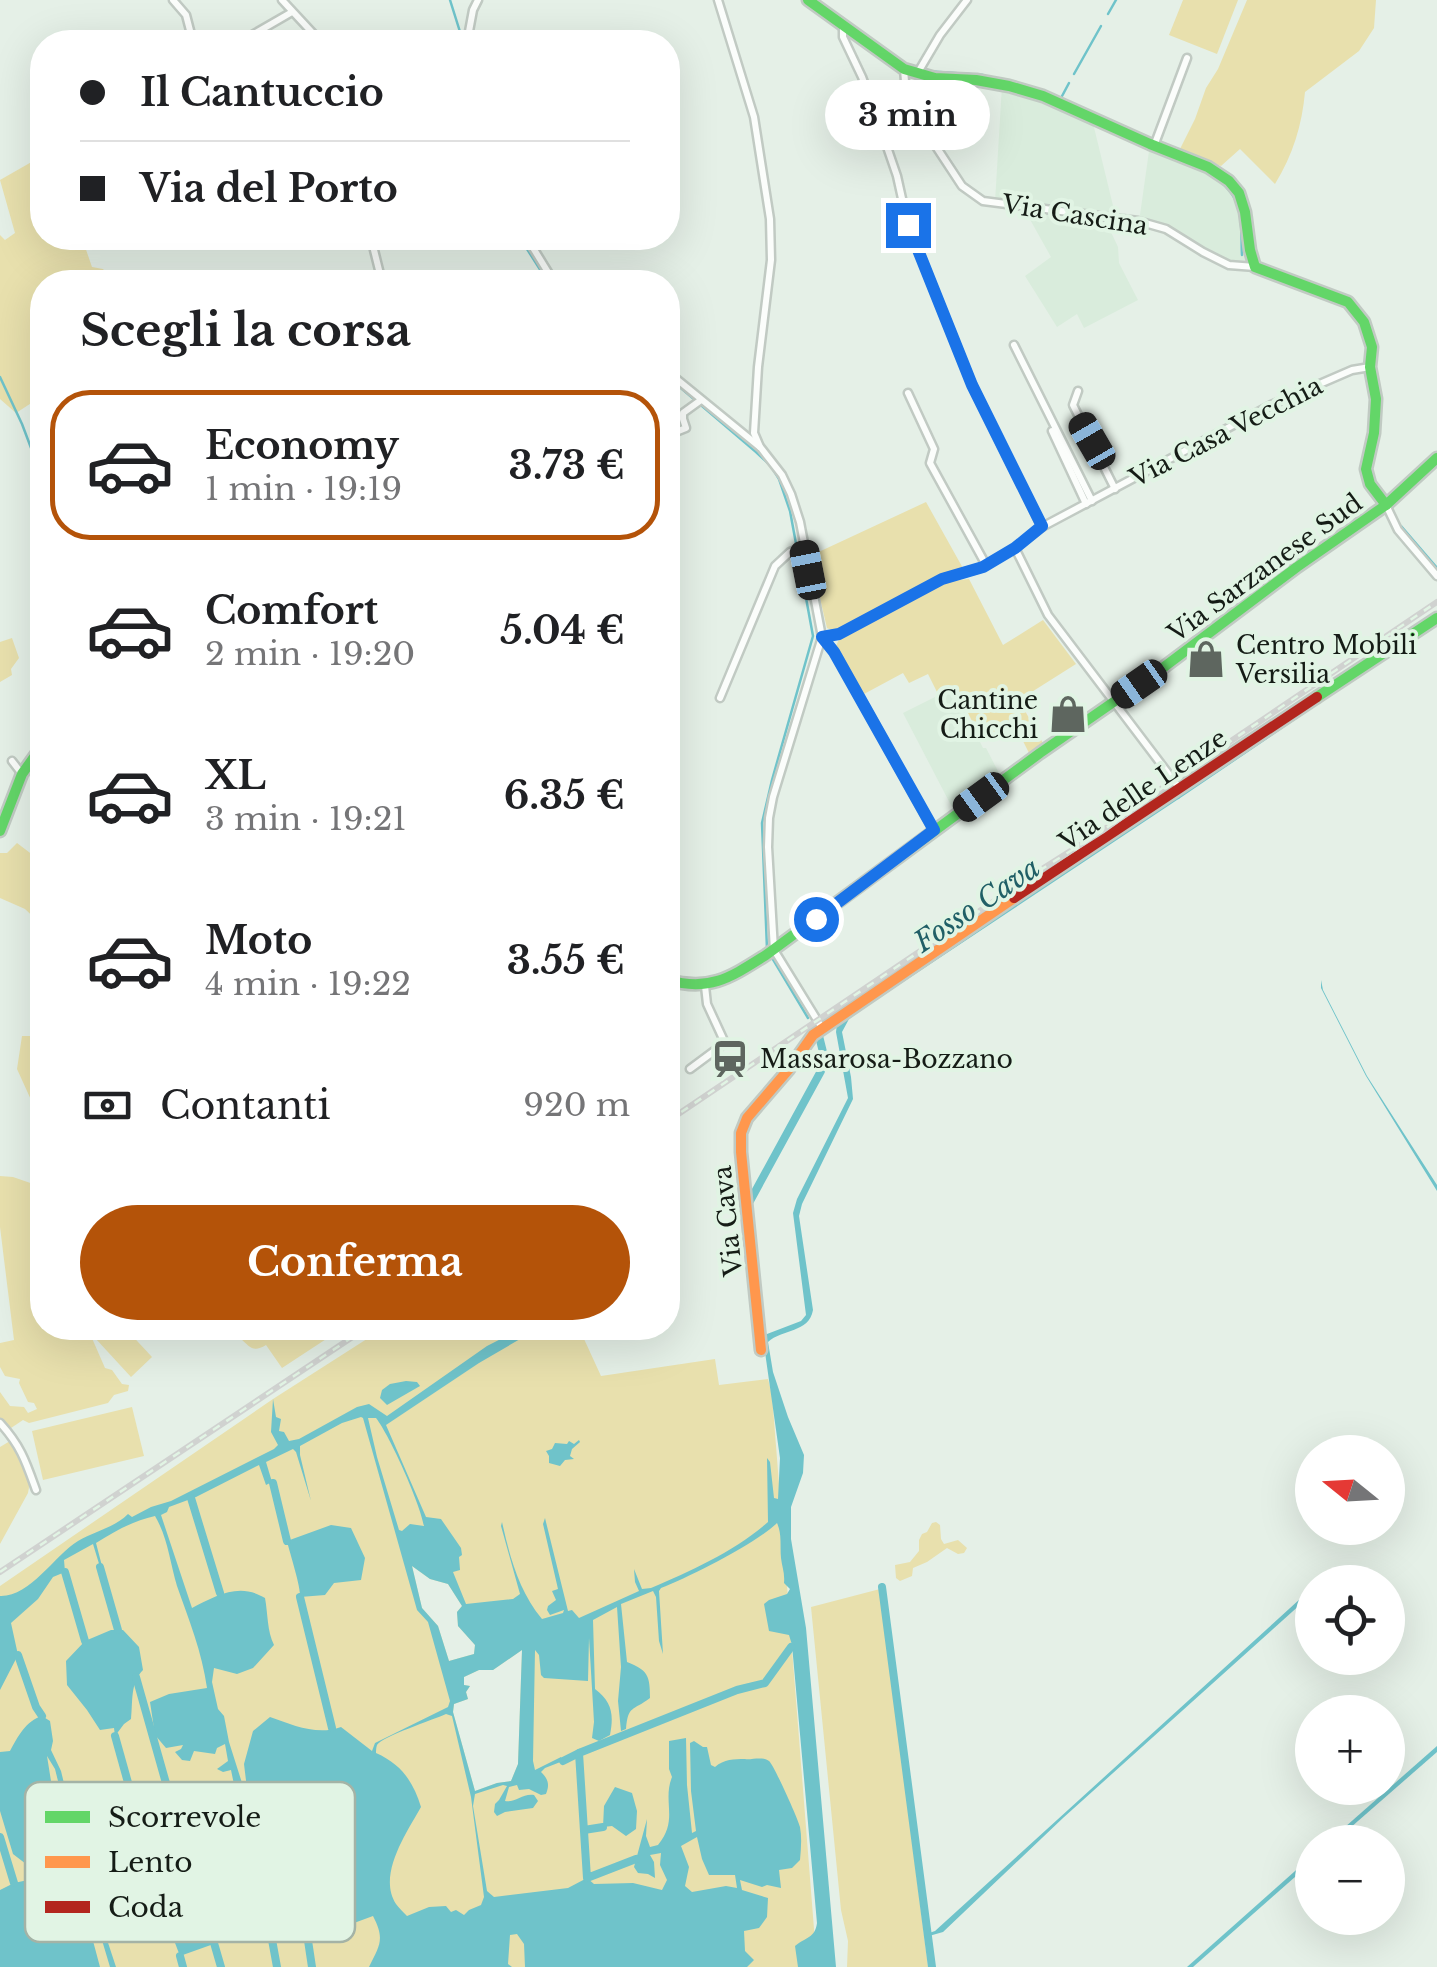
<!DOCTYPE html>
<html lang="it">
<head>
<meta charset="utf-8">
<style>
	body { margin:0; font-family:"Libre Baskerville",serif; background:#f6f6f6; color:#202124; height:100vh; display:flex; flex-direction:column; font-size:38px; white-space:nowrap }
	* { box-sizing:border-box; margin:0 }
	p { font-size:32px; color:#757577 }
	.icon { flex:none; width:55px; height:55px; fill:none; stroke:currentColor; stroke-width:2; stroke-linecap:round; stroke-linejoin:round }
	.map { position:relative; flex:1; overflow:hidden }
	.drawer { position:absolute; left:30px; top:270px; width:650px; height:1070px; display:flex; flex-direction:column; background:#fff; border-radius:40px; box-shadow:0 10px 40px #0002 }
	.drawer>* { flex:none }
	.hud { position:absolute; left:30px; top:30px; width:650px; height:220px; border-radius:40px; box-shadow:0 10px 40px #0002; display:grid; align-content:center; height:220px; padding:0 50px; background:#fff }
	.needle { width:65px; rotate:288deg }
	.controls { position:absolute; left:1295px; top:1435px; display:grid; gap:20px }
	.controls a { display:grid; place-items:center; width:110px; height:110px; border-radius:50%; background:#fff; box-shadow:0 10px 40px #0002; font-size:50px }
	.end { position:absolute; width:45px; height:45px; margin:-22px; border:12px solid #1a73e8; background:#fff; box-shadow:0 0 0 5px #fff }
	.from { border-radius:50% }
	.bubble { position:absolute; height:70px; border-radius:35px; background:#fff; box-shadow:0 10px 40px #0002; font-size:32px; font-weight:700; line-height:70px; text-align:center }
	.car { position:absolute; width:30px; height:60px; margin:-30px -15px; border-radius:12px; box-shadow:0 0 8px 2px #0007; background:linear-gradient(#222 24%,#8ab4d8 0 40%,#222 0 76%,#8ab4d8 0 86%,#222 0) }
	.hud b { display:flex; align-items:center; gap:35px; height:95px; font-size:38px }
	.hud b+b { border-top:2px solid #e0e0e0 }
	.hud i { width:25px; height:25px; background:#202124 }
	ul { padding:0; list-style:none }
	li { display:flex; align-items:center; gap:30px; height:150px; margin:0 20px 15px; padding:0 30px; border:5px solid transparent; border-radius:40px }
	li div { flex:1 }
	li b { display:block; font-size:38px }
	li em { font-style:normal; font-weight:700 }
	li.active { border-color:#b45309 }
	li>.icon { width:90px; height:90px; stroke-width:1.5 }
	h2 { padding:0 50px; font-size:45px; line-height:120px }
	.pay { display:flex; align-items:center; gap:25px; height:110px; padding:0 50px; font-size:38px }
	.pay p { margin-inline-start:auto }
	.button { display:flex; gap:20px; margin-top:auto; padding:20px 50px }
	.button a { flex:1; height:115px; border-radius:60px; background:#b45309; color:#fff; font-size:40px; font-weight:700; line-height:115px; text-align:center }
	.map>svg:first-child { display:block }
</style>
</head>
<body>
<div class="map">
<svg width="1437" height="1967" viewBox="0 0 1437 1967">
	<rect width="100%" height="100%" fill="#e5f0e7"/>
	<g fill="#d9ecdc">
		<polygon points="1002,85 1092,119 1116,218 1104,217 1118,247 1119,263 1138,300 1084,328 1077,314 1057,327 1025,276 1051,257 1023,207 995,202"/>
		<polygon points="1150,144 1208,167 1239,193 1255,267 1229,265 1166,229 1139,222"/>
		<polygon points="953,688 983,748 986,748 1001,777 954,811 903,713"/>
	</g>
	<g fill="#e8e0ad" fill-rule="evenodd">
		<polygon points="1183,0 1238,0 1217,54 1169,35"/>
		<path d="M1247,0h129l-2,28 -15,23 -54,41c-3,33 -12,63 -30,92l-35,-35 -19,17 -41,-17 15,-30 11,-31 12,-19z"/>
		<polygon points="42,156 42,238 82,238 92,267 103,269 113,282 42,282 42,391 36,400 16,413 0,399 0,235 5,240 15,233 0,180"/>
		<polygon points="926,502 964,570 940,577 836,632 827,628 810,556"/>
		<polygon points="969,579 1003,645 1043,620 1076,664 1019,700 1044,745 1030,755 1013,721 981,739 955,687 938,694 928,674 909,683 903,673 864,694 836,646 840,637 943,582"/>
		<polygon points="12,638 19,658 11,669 12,675 0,682 0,642"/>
		<polygon points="17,843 42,862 42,925 25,909 0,898 0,853 7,853"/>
		<polygon points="42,1013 42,1097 32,1102 17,1069 22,1036 35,1036"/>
		<polygon points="0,1176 13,1177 42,1187 42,1328 98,1328 91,1336 105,1368 112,1370 122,1384 129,1385 128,1391 114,1395 108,1403 29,1423 23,1420 11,1428 0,1418 0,1392 10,1406 24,1407 28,1413 37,1409 34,1403 28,1402 19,1383 20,1379 5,1376 0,1367 0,1343 14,1340 0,1227"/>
		<polygon points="108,1328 125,1328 152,1357 131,1377 96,1339"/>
		<path d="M186,1328h157l-61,40 -16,-23c-13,8 -16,2 -26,-7h-52z"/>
		<path d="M384,1328h195l22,48 114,-17 4,26 49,-6 4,16 45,572h-817v-381l273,-187zM412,1566l18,13 18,5 14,22 -5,6 1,14 17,19 -1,9 -25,7 -11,-35 -16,-18zM522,1650l-4,114 -7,17 -14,2 -22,8 -22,-79 1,-8 14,-5 -2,-7 4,-6 -6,-1v-8l15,-7h14z"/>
		<polygon points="132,1407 144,1456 43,1480 32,1431"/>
		<path d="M10,1441c10,17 23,32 18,52l-28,51v-97z"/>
		<polygon points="936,1522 940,1525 941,1539 944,1544 958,1540 967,1548 964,1553 958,1554 947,1548 927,1562 913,1568 912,1576 900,1581 896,1578 895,1565 910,1562 919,1551 919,1540 922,1534 927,1532 932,1523"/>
		<polygon points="880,1589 928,1967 847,1967 848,1941 841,1910 811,1607"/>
	</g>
	<g fill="#6fc3ca" fill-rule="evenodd">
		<path d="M1178,795l2,3 -322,214 -9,7 -7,13 9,45 2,22 -51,105 -3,12 14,94c-4,23 -31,19 -45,32l5,30 15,45 16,38 -1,18 -12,34v32l15,89 30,339h-38l-3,-21c11,-9 20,-8 22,-23l-25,-278 -3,-10 -20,-4 -5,-27 5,-4 18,-6 3,-5 -6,-6c1,-10 -2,-16 -3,-25 -1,-13 1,-24 -4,-35 -20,20 -89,55 -116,65l-2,3 4,63 -4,-13 -3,-44 -3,-6 -32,13 6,58c21,8 23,14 23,36 -17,13 -22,7 -24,31l-5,2 -3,-30 3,-34 -4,-60 -24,13 2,69c17,13 19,25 15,46l-11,6 -7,-3 2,-16 -5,-84 -1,43 -44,-3 -3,-3 -2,-20 -4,-5 -2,111 2,9 26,-13 2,4 -18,7 -4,4c7,7 9,12 5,22l-5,1 -12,-6 -10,1 -2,-5 -8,2 -4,14c10,2 18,-8 29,-6l4,6 -5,7 -28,4 -8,4 -3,-4 1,-8 4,-4 8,-14 -4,-1 -28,9 -2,12 14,85 7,6 74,-9 19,-10 7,6 39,-1 29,7 5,-10 -7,-15 1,-12 -11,2 4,7 1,16 -7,-4 -10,-1 -4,-6 13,-48 -1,17 4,11 8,-2c21,-25 4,-43 14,-68l-3,-8v-28l17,-3 1,47 5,48 4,-2 -5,-40 -1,-48 4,-2 9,6h4l4,18 4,2c9,-8 19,-8 30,-8 7,1 17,-3 24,2 5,4 29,58 31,66 2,11 1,22 0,33l-8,8 -13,2 2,18 -14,-3 -5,2 -22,-7 2,10 26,8 -1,19 -8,11 -15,3 1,20 9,9 -7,7h-222l-1,-23 -7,-10 -7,1 -2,29 4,3h-143c11,-22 16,-28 4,-51l-19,7 -8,-5 -6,-11 -19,3 -13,5 -7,-21 -34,-25 -7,-19 -2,7 2,17 -17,16 3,16 -19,25 -5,10 -42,15 -21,-55 -8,-36 27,6c35,-22 41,8 72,-3l-4,-45 -7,-14 -8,-39 -8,2 -6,-3 11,-8 -3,-17 -8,4 -2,6 -21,-3 -4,10 -8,-1 -7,-8 6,-3 2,-4 -17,3 -11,-13 -5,-33 19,-8 38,-6c-5,-36 -18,-68 -30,-102 -7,-23 -9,-48 -22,-70 -22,5 -40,15 -59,27l6,23 -2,1 -7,-23 -29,16 1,12 -12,5 -15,22 -27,24 7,32 -18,35v-94c30,1 54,-40 78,-55 17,-10 36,-13 50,-27l4,3 19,-10 20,-6 103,-52 4,-4 -7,-13 2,-33 3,18 5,2 -2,12 5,1 5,9 10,-2 58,-32 12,-3 18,12 100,-70 35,-18h17l-60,35 -93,62 40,92 15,2 20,29 1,7 -3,2 1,13 -7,2 13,32 47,-5 7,-5 -19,-68 1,-4c8,36 17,69 40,97l21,-6 1,-3 -14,5 -3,-5 1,-4 8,-6 -4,-9 6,-2 -15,-65 2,-6 23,93 4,-1 7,8 60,-27 -4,-9 -1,-13 8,20 9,-1c40,-17 84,-37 117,-66l-1,-64 3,4 4,36 4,1 2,-41 -16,-113 3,-11 34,-13 5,-6 -13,-102 4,-14 51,-101 -12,-66 1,-8 13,-12zM361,1417l2,1 54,192 11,12 22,79 -2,6 -73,36 -3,8 -31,-24c-24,9 -48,-2 -71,-10l-17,14 -9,33 5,41 -20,-63 -5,-26 -6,-7 -6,-27 2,-14 23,6 16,-6 21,-23c-7,-14 -6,-31 -9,-47 -26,-16 -49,-2 -73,10l-31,-93 6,-3 2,-5 27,-10 63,-32 7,20 6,-3 -6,-20 27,-13 3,3 15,49 -11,-46v-9l42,-23zM368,1418h8c14,18 44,85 48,108l-14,-2 -8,7 -3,-1 -22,-73zM412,1566l18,13 18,5 14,22 -5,6 1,14 17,19 -1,9 -25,7 -11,-35 -16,-18zM522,1650l-4,114 -7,17 -14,2 -22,8 -22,-79 1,-8 14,-5 -2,-7 4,-6 -6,-1v-8l15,-7h14zM446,1714l6,2 19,81 13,100 -3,8 -12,5 -5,5 -8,-5 -5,2 -5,-6 -17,1 -22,9c-4,-4 -8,-8 -11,-12 -19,-29 11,-72 25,-97 -8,-26 -20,-43 -45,-54 0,-2 0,-5 1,-8 6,-9 56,-25 69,-31zM697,1837l5,22 7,16h26l2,13 -11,-2 -34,6 -7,-6 4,-19 -8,-21z"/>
		<polygon points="1321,980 1323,990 1367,1076 1437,1185 1437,1191 1366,1076 1321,988"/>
		<polygon points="406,1381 417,1382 420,1386 387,1405 380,1398 382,1390 390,1384"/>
		<polygon points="579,1440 580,1442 572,1449 570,1456 574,1459 565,1460 560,1466 549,1463 549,1456 546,1451 552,1449 555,1443 567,1444 569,1441 574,1444"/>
		<path d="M331,1525l20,3 14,30 -4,22 -27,3 -9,12 -25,2c1,-10 -10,-43 -13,-56z"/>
		<polygon points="1312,1588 1312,1594 1063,1818 943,1932 929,1936 929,1933 935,1931"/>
		<path d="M111,1630h12l16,17 4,23c-13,13 -10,32 -12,49l-7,5 -9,12 -1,-8 -14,2 -13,-20 -20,-25 -1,-24 19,-20z"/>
		<path d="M42,1716l8,5 3,20 -2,9 10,21 27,111 28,85h-6l-35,-117 -31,17 8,11 26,7 22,82h-100v-77l14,-7 14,-3 -2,-16 -13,-10 -13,-43v-59l10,-1c8,-15 16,-30 32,-35zM47,1756l8,13 12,48 -4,7 -8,-18z"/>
		<polygon points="1437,1746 1437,1752 1334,1842 1328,1842"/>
		<polygon points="615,1787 632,1793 637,1811 636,1829 626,1836 612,1826 603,1827 604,1806"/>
		<polygon points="1312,1856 1312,1862 1193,1967 1187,1967"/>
	</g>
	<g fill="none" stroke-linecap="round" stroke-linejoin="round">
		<g stroke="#6fc3ca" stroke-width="2.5">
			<polyline points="450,0 461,35 460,42"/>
			<polyline points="815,0 817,2"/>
			<polyline points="1108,14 1116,0"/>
			<polyline points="925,71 983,75"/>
			<polyline points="1074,74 1101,26"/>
			<polyline points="1016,93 1056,105"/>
			<polyline points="1061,98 1069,83"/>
			<path d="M1159,152c28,12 68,22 79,54 5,15 3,34 4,49"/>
			<polyline points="520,238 548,282"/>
			<polyline points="0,377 22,424 42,477"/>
			<polyline points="668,377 756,452 771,466 779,479 790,511 813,636 772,780 762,823 767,949"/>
			<polyline points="1401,526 1437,568"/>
			<polyline points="1178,798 1411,640"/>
			<polyline points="771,956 808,1018"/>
		</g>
		<g stroke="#6fc3ca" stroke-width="8">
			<polyline points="750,1201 821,1071 823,1052 819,1036"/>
			<polyline points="273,1483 287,1541"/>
			<polyline points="191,1498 220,1593"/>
			<polyline points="100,1567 118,1630"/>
			<polyline points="65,1572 85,1641"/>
			<polyline points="882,1587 932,1967"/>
			<polyline points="300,1597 332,1728"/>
			<polyline points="18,1655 36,1707 42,1716"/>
			<polyline points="136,1677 175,1815 192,1862"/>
			<polyline points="115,1736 151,1865"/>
			<polyline points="563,1761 579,1753"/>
			<polyline points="584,1830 603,1827"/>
			<polyline points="0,1837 14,1883"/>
			<polyline points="636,1859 587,1878 579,1753 737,1690 765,1683 791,1647"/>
			<polyline points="260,1874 277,1967"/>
			<polyline points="301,1894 312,1967"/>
			<polyline points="214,1943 221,1967"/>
			<polyline points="180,1956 183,1967"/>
		</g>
		<g stroke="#c1cac3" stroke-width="11">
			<g id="street">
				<polyline points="173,0 186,15 193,42"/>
				<polyline points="282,0 321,42"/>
				<polyline points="718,0 754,117 770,219 771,260 758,367 754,433 760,447"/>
				<polyline points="843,25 843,37 862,77 874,109 897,176 907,221 930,280 972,385 1042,527"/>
				<polyline points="240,42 292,12"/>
				<polyline points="467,42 473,10 478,0"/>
				<polyline points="904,69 906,94 912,110 962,186 983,201 1138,221 1166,229 1203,252 1229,265 1255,267"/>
				<polyline points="917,74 940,35 967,0"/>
				<polyline points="1154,146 1187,58"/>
				<polyline points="371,238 382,282"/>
				<polyline points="527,238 554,282"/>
				<polyline points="1014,345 1092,501"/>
				<polyline points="668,372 761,448 782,475 791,494 800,522 822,637 834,651 934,831"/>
				<polyline points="1078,391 1073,405 1115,489"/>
				<polyline points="908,393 934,449 930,463 986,565"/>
				<polyline points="1052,431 1086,504"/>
				<polyline points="668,432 676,432 686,428 683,419 683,413 701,400"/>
				<polyline points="1386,505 1398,530 1437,576"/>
				<polyline points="1015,548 1048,615 1180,789"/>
				<polyline points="40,596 42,605"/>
				<polyline points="720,698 775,566 790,552 804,547"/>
				<polyline points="12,761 22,774"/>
				<polyline points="822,1028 774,950 768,847 769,818 773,797 822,637 839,634 942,579 983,567 1015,548 1042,527 1271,405 1352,370 1370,367"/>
				<polyline points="40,1031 42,1023"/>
				<polyline points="690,1069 725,1043 707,1004 705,986"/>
				<path d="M0,1423c21,23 26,39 36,67"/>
			</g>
		</g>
		<g stroke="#c1cac3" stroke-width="15">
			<g id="fast">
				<polyline points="808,0 904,69 935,78 976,80 1009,86 1043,96 1150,144 1208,167 1229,181 1239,193 1245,212 1250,250 1255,267 1348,302 1364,322 1372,347 1370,367 1376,399 1374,433 1366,469 1370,484 1386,505"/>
				<polyline points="1317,697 1437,618"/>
				<polyline points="0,831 22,774 42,746"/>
				<path d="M668,980c42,12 63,-3 98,-25l274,-202 124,-86 133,-100 89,-62 51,-47"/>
			</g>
		</g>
		<g stroke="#c1cac3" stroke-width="15">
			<polyline id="slow" points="761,1350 741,1152 741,1133 747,1118 789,1069 813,1035 1014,898"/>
		</g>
		<g stroke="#c1cac3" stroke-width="15">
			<polyline id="jam" points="1014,898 1317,697"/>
		</g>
		<use href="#street" stroke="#fbfdfb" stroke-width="6"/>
		<use href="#fast" stroke="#63d668" stroke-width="10"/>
		<use href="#slow" stroke="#ff974d" stroke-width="10"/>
		<use href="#jam" stroke="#b3261e" stroke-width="10"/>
		<g stroke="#d0d2d0" stroke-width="6">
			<g id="rail">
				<polyline points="668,1121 1042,869 1102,831 1179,776 1437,602"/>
				<polyline points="0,1572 366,1328"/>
			</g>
		</g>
		<use href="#rail" stroke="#e1f4e4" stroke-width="2.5" stroke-dasharray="8" stroke-linecap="butt"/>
	</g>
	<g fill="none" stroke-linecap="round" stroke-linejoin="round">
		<polyline stroke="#1a73e8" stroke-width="12" points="816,919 934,830 834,652 822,637 839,634 942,579 983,567 1015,548 1042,526 972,385 908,225"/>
	</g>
	<defs>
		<g id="shop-bare" transform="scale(3)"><path d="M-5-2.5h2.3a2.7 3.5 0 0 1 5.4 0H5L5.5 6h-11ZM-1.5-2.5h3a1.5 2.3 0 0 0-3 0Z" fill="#5e665f" stroke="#e1f4e4" stroke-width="2.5" paint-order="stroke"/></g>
		<g id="station-bare" transform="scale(3)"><path d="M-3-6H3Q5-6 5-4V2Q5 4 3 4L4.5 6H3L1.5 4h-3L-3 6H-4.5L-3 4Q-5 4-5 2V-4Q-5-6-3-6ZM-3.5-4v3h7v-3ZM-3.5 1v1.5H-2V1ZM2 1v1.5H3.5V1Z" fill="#5e665f" stroke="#e1f4e4" stroke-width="2.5" paint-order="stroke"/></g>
	</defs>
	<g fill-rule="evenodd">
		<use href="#shop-bare" x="1206" y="659"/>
		<use href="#shop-bare" x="1068" y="714"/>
		<use href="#station-bare" x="730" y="1059"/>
	</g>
	<g text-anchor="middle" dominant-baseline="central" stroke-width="8" stroke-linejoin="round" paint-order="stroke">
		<g font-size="25" fill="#151c16" stroke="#e1f4e4">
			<text transform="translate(1075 215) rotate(9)">Via Cascina</text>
			<text transform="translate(1226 432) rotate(-27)">Via Casa Vecchia</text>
			<text transform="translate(1265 568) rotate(-36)">Via Sarzanese Sud</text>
			<text transform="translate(1143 790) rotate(-34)">Via delle Lenze</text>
			<text transform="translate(728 1221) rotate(-96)">Via Cava</text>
		</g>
		<g font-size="25" fill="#151c16" stroke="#e1f4e4" text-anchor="start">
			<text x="1236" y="645">Centro Mobili<tspan x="1236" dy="29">Versilia</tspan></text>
			<text x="1038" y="700" text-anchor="end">Cantine<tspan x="1038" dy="29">Chicchi</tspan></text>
			<text x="760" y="1059">Massarosa-Bozzano</text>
		</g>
		<g font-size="28" font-style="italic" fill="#205f66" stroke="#e1f4e4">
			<text transform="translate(977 905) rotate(-34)">Fosso Cava</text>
		</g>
	</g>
	<rect x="25" y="1782" width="330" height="160" rx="15" fill="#e1f4e4" stroke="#a4b3a6" stroke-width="2.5"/>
	<rect x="45" y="1811" width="45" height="12" fill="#63d668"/>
	<rect x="45" y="1856" width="45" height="12" fill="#ff974d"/>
	<rect x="45" y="1901" width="45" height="12" fill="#b3261e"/>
	<g font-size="28" fill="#151c16">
		<text x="108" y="1827">Scorrevole</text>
		<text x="108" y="1872">Lento</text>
		<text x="108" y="1917">Coda</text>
	</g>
</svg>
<div class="controls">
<a><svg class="needle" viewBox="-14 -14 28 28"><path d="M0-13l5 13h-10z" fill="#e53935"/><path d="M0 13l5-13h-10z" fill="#757577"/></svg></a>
<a><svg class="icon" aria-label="locate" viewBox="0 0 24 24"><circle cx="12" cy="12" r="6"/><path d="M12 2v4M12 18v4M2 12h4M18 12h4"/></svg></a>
<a>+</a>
<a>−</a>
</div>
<i class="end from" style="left:816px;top:919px"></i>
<i class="end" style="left:908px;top:225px"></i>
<div class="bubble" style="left:825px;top:80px;width:165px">3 min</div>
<i class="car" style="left:1092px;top:441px;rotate:330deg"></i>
<i class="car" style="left:808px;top:570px;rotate:349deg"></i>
<i class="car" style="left:1139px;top:684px;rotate:235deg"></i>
<i class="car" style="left:981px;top:797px;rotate:234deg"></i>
<div class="hud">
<b><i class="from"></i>Il Cantuccio</b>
<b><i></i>Via del Porto</b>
</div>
<section class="drawer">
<h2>Scegli la corsa</h2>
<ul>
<li class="active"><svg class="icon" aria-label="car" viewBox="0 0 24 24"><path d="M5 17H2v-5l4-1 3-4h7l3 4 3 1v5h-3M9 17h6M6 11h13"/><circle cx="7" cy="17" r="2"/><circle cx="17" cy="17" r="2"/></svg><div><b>Economy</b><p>1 min · 19:19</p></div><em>3.73 €</em></li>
<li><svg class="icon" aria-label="car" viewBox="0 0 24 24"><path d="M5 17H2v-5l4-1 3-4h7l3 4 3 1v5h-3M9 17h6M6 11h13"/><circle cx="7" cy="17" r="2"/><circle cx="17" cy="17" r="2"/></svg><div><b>Comfort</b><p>2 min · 19:20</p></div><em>5.04 €</em></li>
<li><svg class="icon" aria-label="car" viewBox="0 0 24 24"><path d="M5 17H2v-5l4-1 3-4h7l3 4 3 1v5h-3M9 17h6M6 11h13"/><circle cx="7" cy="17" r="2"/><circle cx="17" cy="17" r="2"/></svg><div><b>XL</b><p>3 min · 19:21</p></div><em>6.35 €</em></li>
<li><svg class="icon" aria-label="car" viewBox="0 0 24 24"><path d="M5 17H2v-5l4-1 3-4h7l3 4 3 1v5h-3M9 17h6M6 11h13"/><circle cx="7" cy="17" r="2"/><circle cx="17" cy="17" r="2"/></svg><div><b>Moto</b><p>4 min · 19:22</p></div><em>3.55 €</em></li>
</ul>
<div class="pay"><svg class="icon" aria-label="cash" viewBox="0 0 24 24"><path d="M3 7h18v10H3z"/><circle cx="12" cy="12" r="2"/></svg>Contanti<p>920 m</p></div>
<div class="button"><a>Conferma</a></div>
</section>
</div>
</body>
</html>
